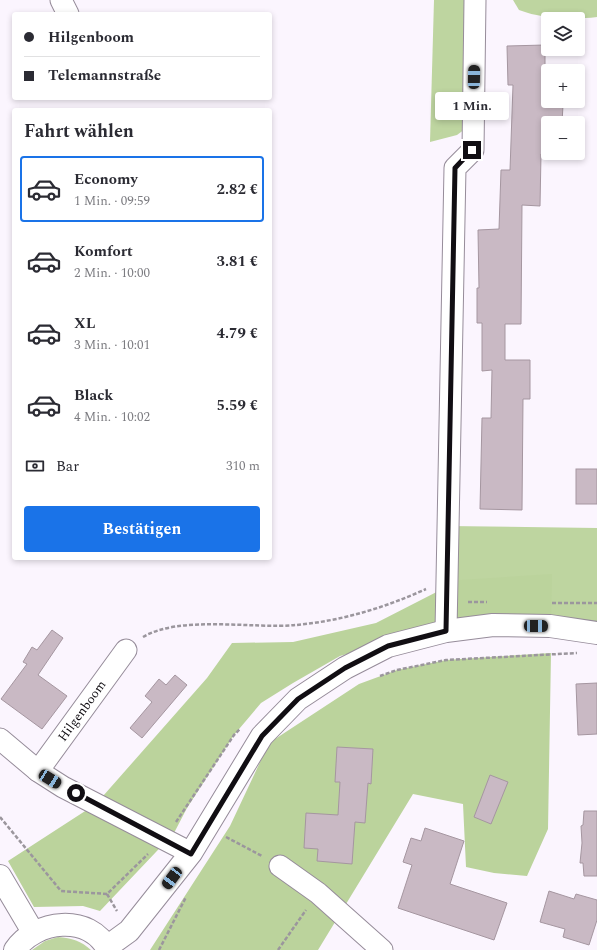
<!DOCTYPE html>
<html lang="de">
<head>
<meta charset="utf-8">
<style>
	body { margin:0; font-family:Spectral,serif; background:#f2f2f3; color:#2b2b33; height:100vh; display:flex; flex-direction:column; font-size:15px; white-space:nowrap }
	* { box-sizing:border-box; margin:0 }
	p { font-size:13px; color:#7c7c81 }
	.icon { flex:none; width:22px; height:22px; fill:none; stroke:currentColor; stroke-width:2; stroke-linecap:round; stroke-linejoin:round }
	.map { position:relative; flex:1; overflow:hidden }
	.drawer { position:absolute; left:12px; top:108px; width:260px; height:452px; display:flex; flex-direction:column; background:#fff; border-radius:4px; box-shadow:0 2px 6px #0003 }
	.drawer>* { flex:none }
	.guide { position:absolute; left:12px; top:12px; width:260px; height:88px; border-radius:4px; box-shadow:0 2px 6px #0003; display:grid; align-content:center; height:88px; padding:0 12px; background:#fff }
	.buttons { position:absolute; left:541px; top:12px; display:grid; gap:8px }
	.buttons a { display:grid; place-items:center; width:44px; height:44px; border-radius:4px; background:#fff; box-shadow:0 2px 6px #0003; font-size:20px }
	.end { position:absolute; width:18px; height:18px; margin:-9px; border:5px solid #110e13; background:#fff; box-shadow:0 0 0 2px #fff }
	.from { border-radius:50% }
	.bubble { position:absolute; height:28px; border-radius:4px; background:#fff; box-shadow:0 2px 6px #0003; font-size:13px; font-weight:700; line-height:28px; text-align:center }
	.car { position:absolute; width:12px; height:24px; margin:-12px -6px; border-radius:5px; box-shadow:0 0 3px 1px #0007; background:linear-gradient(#222 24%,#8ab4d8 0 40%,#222 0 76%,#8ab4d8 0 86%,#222 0) }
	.guide b { display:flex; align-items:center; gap:14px; height:38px; font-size:15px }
	.guide b+b { border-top:1px solid #e1e1e2 }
	.guide i { width:10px; height:10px; background:#2b2b33 }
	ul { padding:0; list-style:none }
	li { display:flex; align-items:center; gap:12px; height:66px; margin:0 8px 6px; padding:0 4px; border:2px solid transparent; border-radius:4px }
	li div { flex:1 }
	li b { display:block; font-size:15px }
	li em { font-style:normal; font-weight:700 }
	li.selected { border-color:#1a73e8 }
	li>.icon { width:36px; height:36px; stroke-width:1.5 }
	h2 { padding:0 12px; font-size:18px; line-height:48px }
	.pay { display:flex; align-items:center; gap:10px; height:44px; padding:0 12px; font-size:15px }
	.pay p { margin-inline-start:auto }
	.button { display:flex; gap:8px; margin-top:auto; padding:8px 12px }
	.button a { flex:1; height:46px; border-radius:4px; background:#1a73e8; color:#fff; font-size:16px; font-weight:700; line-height:46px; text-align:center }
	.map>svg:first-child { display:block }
</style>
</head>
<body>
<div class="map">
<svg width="597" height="950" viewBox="0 0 597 950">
	<rect width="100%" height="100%" fill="#fbf5fe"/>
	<g fill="#bed5a0">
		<polygon points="434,0 475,0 473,123 457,135 430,142"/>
		<path d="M513,0h84v17c-24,3 -55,2 -78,-7z"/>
		<polygon points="448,526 597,528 597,636 448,602"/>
		<path d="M58,937c14,1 23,4 33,13h-59l13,-9z"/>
	</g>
	<g fill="#bbd39c">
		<polygon points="552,574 551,631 386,643 340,656 293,683 261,703 234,735 187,808 174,833 100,911 83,906 34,907 8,861 96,804 207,678 232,643 293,642 376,623 460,580"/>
		<polygon points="551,653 548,829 527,876 494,873 466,867 463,804 413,794 318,950 150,950 230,826 269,743 359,684 397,670 446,660"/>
	</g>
	<g fill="#c9b9c4" stroke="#a596a0">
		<polygon points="545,45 545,104 563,105 562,123 548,123 548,153 561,153 561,155 541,154 540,206 522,205 521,324 505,324 505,360 530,360 530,399 523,399 522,510 480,509 482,418 491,418 492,370 482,371 482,323 477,323 477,288 479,288 478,230 499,229 501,170 510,170 513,85 508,85 507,46"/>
		<rect x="576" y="469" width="21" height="35"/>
		<polygon points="52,630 63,638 38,675 67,696 42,729 1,699 27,664 23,662 32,647 37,650"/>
		<polygon points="175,675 187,685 142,738 130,728 152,702 145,696 159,679 166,685"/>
		<polygon points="597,683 597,734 578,735 576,684"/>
		<polygon points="337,747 373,749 371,784 368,783 365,823 355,822 352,864 317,861 318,849 304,848 306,813 338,815 340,782 335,782"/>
		<polygon points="490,775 508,782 491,824 474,817"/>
		<polygon points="584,811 597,811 597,876 584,876 583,863 580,863 582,843 581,826 583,825"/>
		<polygon points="425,828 464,841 450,884 507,903 494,940 398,908 412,865 403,862 411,838 421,841"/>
		<polygon points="549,891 574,899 576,894 597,900 597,920 589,945 563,937 565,929 540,922"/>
	</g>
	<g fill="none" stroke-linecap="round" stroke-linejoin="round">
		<g stroke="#968c9a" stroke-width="23">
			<g id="minor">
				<polyline points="61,0 68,14"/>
				<polyline points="446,631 455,168 473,150 475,0"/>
				<polyline points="126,650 38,771 63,787 191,853"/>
				<polyline points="0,739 38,771"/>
				<polyline points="280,866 318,893 382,950"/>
			</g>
		</g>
		<g stroke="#968c9a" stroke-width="24">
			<polyline id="tertiary" points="107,947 129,931 191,853 262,736 298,699 345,668 388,646 446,631 493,625 550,626 597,633"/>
		</g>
		<g stroke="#968c9a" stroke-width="24">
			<g id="secondary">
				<polyline points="0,876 33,932"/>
				<path d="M15,950c20,-30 75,-37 93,0"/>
			</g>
		</g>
		<g stroke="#9b969d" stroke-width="2.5" stroke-dasharray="4 2" stroke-linecap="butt">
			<polyline points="468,602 487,602"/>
			<polyline points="552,603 597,603"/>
			<path d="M143,637c37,-22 110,-8 153,-12 45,-4 88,-17 130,-36"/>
			<polyline points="380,676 397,670 446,660 577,653"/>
			<polyline points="0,817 61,891 107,894 148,854"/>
			<polyline points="176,822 234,735 240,729"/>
			<polyline points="226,837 262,856"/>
			<polyline points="107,894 117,911"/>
			<polyline points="159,950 186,897"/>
			<polyline points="278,950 306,910"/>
		</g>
		<use href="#minor" stroke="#fff" stroke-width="21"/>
		<use href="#tertiary" stroke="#fff" stroke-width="22"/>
		<use href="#secondary" stroke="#fff" stroke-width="22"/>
	</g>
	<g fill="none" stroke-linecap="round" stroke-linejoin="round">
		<polyline stroke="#110e13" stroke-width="5" points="76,793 191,854 262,736 298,699 345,668 388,646 446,631 455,168 472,150"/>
	</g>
	<g text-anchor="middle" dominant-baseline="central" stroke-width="3" stroke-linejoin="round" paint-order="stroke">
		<g font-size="13" fill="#110e13" stroke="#fff">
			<text transform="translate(82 711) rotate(-54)">Hilgenboom</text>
		</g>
	</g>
</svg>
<div class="buttons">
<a><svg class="icon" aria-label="layers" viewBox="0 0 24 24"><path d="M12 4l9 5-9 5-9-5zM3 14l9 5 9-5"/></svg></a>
<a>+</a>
<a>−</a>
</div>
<i class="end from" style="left:76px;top:793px"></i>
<i class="end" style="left:472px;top:150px"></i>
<div class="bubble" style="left:435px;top:92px;width:74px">1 Min.</div>
<i class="car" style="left:474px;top:77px;rotate:1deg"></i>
<i class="car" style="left:536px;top:626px;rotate:91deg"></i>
<i class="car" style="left:50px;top:779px;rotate:122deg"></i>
<i class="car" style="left:172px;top:878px;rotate:217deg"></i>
<div class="guide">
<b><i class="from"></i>Hilgenboom</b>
<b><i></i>Telemannstraße</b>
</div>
<section class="drawer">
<h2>Fahrt wählen</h2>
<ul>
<li class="selected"><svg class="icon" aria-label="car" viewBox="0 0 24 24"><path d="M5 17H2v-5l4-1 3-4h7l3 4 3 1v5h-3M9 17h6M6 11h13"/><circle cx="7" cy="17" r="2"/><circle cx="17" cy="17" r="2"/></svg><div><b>Economy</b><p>1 Min. · 09:59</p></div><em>2.82 €</em></li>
<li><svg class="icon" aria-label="car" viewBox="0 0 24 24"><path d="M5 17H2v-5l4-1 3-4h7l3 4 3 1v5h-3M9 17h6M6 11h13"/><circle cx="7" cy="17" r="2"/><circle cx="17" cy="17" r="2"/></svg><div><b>Komfort</b><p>2 Min. · 10:00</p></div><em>3.81 €</em></li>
<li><svg class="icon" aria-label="car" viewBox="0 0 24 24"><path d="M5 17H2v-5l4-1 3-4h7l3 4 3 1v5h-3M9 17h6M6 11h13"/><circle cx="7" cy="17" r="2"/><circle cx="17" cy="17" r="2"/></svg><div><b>XL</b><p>3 Min. · 10:01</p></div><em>4.79 €</em></li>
<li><svg class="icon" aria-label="car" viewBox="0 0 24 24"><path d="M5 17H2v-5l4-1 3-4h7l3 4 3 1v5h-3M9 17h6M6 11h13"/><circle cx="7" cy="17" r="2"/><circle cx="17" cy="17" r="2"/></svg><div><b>Black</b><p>4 Min. · 10:02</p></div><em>5.59 €</em></li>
</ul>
<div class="pay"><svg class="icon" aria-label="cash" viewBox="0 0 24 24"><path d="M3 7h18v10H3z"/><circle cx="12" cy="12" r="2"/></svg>Bar<p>310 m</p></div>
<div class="button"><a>Bestätigen</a></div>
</section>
</div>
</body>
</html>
